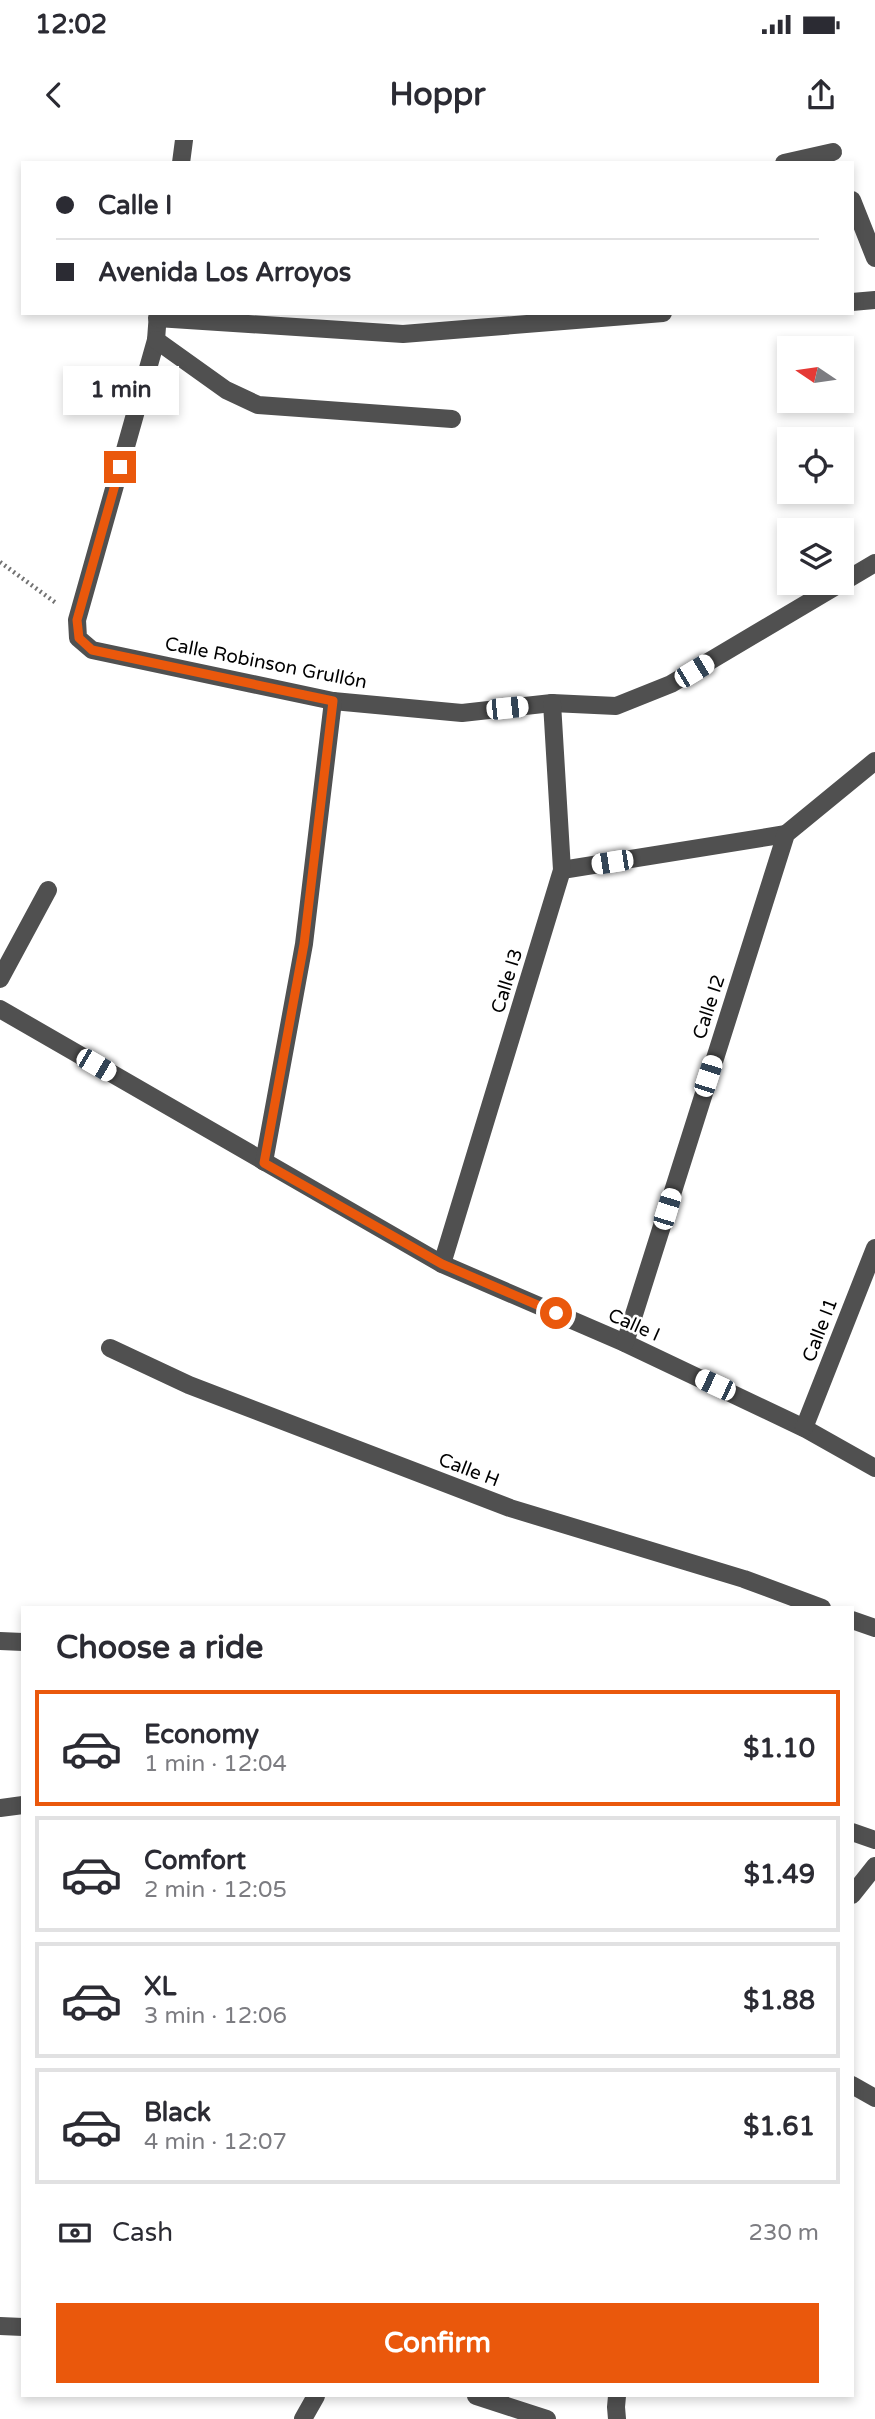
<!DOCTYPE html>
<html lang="en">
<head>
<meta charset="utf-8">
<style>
	body { margin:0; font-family:"Varela Round",sans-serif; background:#f7f7f7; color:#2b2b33; height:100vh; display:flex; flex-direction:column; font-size:26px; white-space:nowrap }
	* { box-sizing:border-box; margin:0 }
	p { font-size:23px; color:#7c7c81 }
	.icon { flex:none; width:38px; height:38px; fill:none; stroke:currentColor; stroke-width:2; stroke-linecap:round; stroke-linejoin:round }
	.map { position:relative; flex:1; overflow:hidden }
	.side { position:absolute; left:21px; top:1466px; width:833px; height:791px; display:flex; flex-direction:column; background:#fff; border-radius:0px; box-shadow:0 4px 10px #0003 }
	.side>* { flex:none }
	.top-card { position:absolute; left:21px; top:21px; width:833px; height:154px; border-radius:0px; box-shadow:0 4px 10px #0003; display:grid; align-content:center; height:154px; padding:0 35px; background:#fff }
	.needle { width:46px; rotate:283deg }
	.fabs { position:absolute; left:777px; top:196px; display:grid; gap:14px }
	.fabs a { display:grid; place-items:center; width:77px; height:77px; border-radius:0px; background:#fff; box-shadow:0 4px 10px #0003; font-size:35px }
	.end { position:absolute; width:32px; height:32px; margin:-16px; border:9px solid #ea580c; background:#fff; box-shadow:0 0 0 4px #fff }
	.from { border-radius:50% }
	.bubble { position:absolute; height:49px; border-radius:0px; background:#fff; box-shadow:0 4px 10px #0003; font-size:23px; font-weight:700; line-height:49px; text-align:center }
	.car { position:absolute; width:21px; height:42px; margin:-21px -10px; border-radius:9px; box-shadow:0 0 5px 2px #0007; background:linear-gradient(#fff 24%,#345 0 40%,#fff 0 76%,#345 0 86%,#fff 0) }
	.top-card b { display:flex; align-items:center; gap:24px; height:66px; font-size:26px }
	.top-card b+b { border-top:2px solid #e1e1e2 }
	.top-card i { width:18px; height:18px; background:#2b2b33 }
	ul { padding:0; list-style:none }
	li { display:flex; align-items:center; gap:21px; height:116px; margin:0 14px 10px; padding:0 21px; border:4px solid #e1e1e2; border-radius:0px }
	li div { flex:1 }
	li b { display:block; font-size:26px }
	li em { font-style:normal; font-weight:700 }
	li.current { border-color:#ea580c }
	li>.icon { width:63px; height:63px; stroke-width:1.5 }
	h2 { padding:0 35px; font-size:32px; line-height:84px }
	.pay { display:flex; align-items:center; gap:18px; height:77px; padding:0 35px; font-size:26px }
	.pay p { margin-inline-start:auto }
	.action { display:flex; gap:14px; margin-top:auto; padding:14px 35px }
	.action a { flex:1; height:80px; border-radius:0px; background:#ea580c; color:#fff; font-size:28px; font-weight:700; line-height:80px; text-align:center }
	.status { display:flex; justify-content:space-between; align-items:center; height:49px; padding:0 35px; background:#fff; direction:ltr }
	.status svg { height:19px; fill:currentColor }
	header { display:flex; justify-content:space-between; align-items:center; height:91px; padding:0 35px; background:#fff; font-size:32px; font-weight:700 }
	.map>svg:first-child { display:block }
</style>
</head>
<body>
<div class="status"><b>12:02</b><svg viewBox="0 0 49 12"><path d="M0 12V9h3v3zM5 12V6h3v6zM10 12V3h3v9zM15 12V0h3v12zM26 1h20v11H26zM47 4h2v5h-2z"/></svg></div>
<header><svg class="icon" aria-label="back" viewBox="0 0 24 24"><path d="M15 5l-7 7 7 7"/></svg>Hoppr<svg class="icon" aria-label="share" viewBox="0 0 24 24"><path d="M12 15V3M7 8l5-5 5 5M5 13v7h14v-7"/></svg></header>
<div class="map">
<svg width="875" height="2279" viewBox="0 0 875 2279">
	<rect width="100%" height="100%" fill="#fff"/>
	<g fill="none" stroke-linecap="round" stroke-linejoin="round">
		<polyline stroke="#727272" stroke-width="4.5" stroke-dasharray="2 3.5" stroke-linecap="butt" points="0,422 56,463"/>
		<g stroke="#505050" stroke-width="18">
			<polyline points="181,23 184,0"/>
			<polyline points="784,23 833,12"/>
			<polyline points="852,60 875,118"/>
			<polyline points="852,162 875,160"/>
			<polyline points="158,173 156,200 77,480 78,498 92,510 333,561 462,573 552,563 616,566 671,544 875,423"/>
			<polyline points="157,178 403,194 663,173"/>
			<polyline points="156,200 226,250 258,265 452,279"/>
			<polyline points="562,730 786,694"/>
			<polyline points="0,839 48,750"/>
			<polyline points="0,869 442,1124 625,1203 804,1288 875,1328"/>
			<polyline points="264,1022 304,804 333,561"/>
			<polyline points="442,1124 562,730 552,563"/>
			<polyline points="625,1203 786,694 875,621"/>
			<polyline points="110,1208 189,1245 510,1368 744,1439 822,1468"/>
			<polyline points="804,1288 875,1108"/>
			<polyline points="852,1480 875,1488"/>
			<polyline points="0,1501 23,1502"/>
			<polyline points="0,1668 23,1665"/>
			<polyline points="852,1692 875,1700"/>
			<polyline points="852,1755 875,1726"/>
			<polyline points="852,1945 875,1958"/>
			<polyline points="0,2186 23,2187"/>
			<polyline points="476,2256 547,2279"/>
			<polyline points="617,2256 616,2267 617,2279"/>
			<polyline points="303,2279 316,2256"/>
		</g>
	</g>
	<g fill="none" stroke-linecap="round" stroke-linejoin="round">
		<polyline stroke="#ea580c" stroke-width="9" points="120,327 77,480 79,498 92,510 333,561 304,804 264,1023 442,1124 556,1173"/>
	</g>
	<g text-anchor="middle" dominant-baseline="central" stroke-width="5" stroke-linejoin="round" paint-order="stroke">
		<g font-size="19" fill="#000" stroke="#fff">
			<text transform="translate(266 523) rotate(11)">Calle Robinson Grullón</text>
			<text transform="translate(507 841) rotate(-73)">Calle I3</text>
			<text transform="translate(709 867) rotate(-72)">Calle I2</text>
			<text transform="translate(634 1185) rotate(24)">Calle I</text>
			<text transform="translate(820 1190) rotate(-69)">Calle I1</text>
			<text transform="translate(469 1330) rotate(21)">Calle H</text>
		</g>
	</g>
</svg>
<div class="fabs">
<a><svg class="needle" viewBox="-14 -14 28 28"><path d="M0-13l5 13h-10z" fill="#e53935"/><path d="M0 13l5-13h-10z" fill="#7c7c81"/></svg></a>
<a><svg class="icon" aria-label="locate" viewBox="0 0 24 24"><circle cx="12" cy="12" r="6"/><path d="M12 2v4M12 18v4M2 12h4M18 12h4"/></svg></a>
<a><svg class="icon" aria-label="layers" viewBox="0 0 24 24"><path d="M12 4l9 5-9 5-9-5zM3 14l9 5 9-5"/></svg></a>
</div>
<i class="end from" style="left:556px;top:1173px"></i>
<i class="end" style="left:120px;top:327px"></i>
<div class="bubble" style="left:63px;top:226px;width:116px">1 min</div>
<i class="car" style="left:694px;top:531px;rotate:59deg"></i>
<i class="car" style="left:507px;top:568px;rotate:84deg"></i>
<i class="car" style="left:612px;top:722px;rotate:261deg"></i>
<i class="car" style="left:96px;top:925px;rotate:120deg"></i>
<i class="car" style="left:708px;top:936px;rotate:18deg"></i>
<i class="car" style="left:667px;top:1069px;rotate:17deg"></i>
<i class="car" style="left:715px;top:1245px;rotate:295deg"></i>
<div class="top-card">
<b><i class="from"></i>Calle I</b>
<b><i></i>Avenida Los Arroyos</b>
</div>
<section class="side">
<h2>Choose a ride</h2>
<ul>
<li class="current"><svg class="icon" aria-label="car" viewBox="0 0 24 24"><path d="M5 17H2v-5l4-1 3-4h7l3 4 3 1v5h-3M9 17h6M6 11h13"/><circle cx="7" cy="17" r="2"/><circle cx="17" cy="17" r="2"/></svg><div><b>Economy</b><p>1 min · 12:04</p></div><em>$1.10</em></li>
<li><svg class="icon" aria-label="car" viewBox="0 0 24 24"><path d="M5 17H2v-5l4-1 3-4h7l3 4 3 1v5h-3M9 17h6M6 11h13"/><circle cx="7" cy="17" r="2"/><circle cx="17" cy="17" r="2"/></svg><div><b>Comfort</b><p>2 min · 12:05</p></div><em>$1.49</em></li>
<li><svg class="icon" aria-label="car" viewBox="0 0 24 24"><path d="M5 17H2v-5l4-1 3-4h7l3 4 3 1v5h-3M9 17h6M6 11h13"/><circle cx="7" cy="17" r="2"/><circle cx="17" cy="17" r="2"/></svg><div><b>XL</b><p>3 min · 12:06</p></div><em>$1.88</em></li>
<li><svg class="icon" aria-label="car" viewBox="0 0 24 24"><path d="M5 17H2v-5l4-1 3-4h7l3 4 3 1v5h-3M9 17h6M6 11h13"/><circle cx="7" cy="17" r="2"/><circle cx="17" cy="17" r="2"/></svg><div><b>Black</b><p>4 min · 12:07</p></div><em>$1.61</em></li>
</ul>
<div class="pay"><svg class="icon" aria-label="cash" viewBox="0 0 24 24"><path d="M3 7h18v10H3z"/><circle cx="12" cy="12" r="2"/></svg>Cash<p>230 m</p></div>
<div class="action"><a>Confirm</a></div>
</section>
</div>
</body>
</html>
